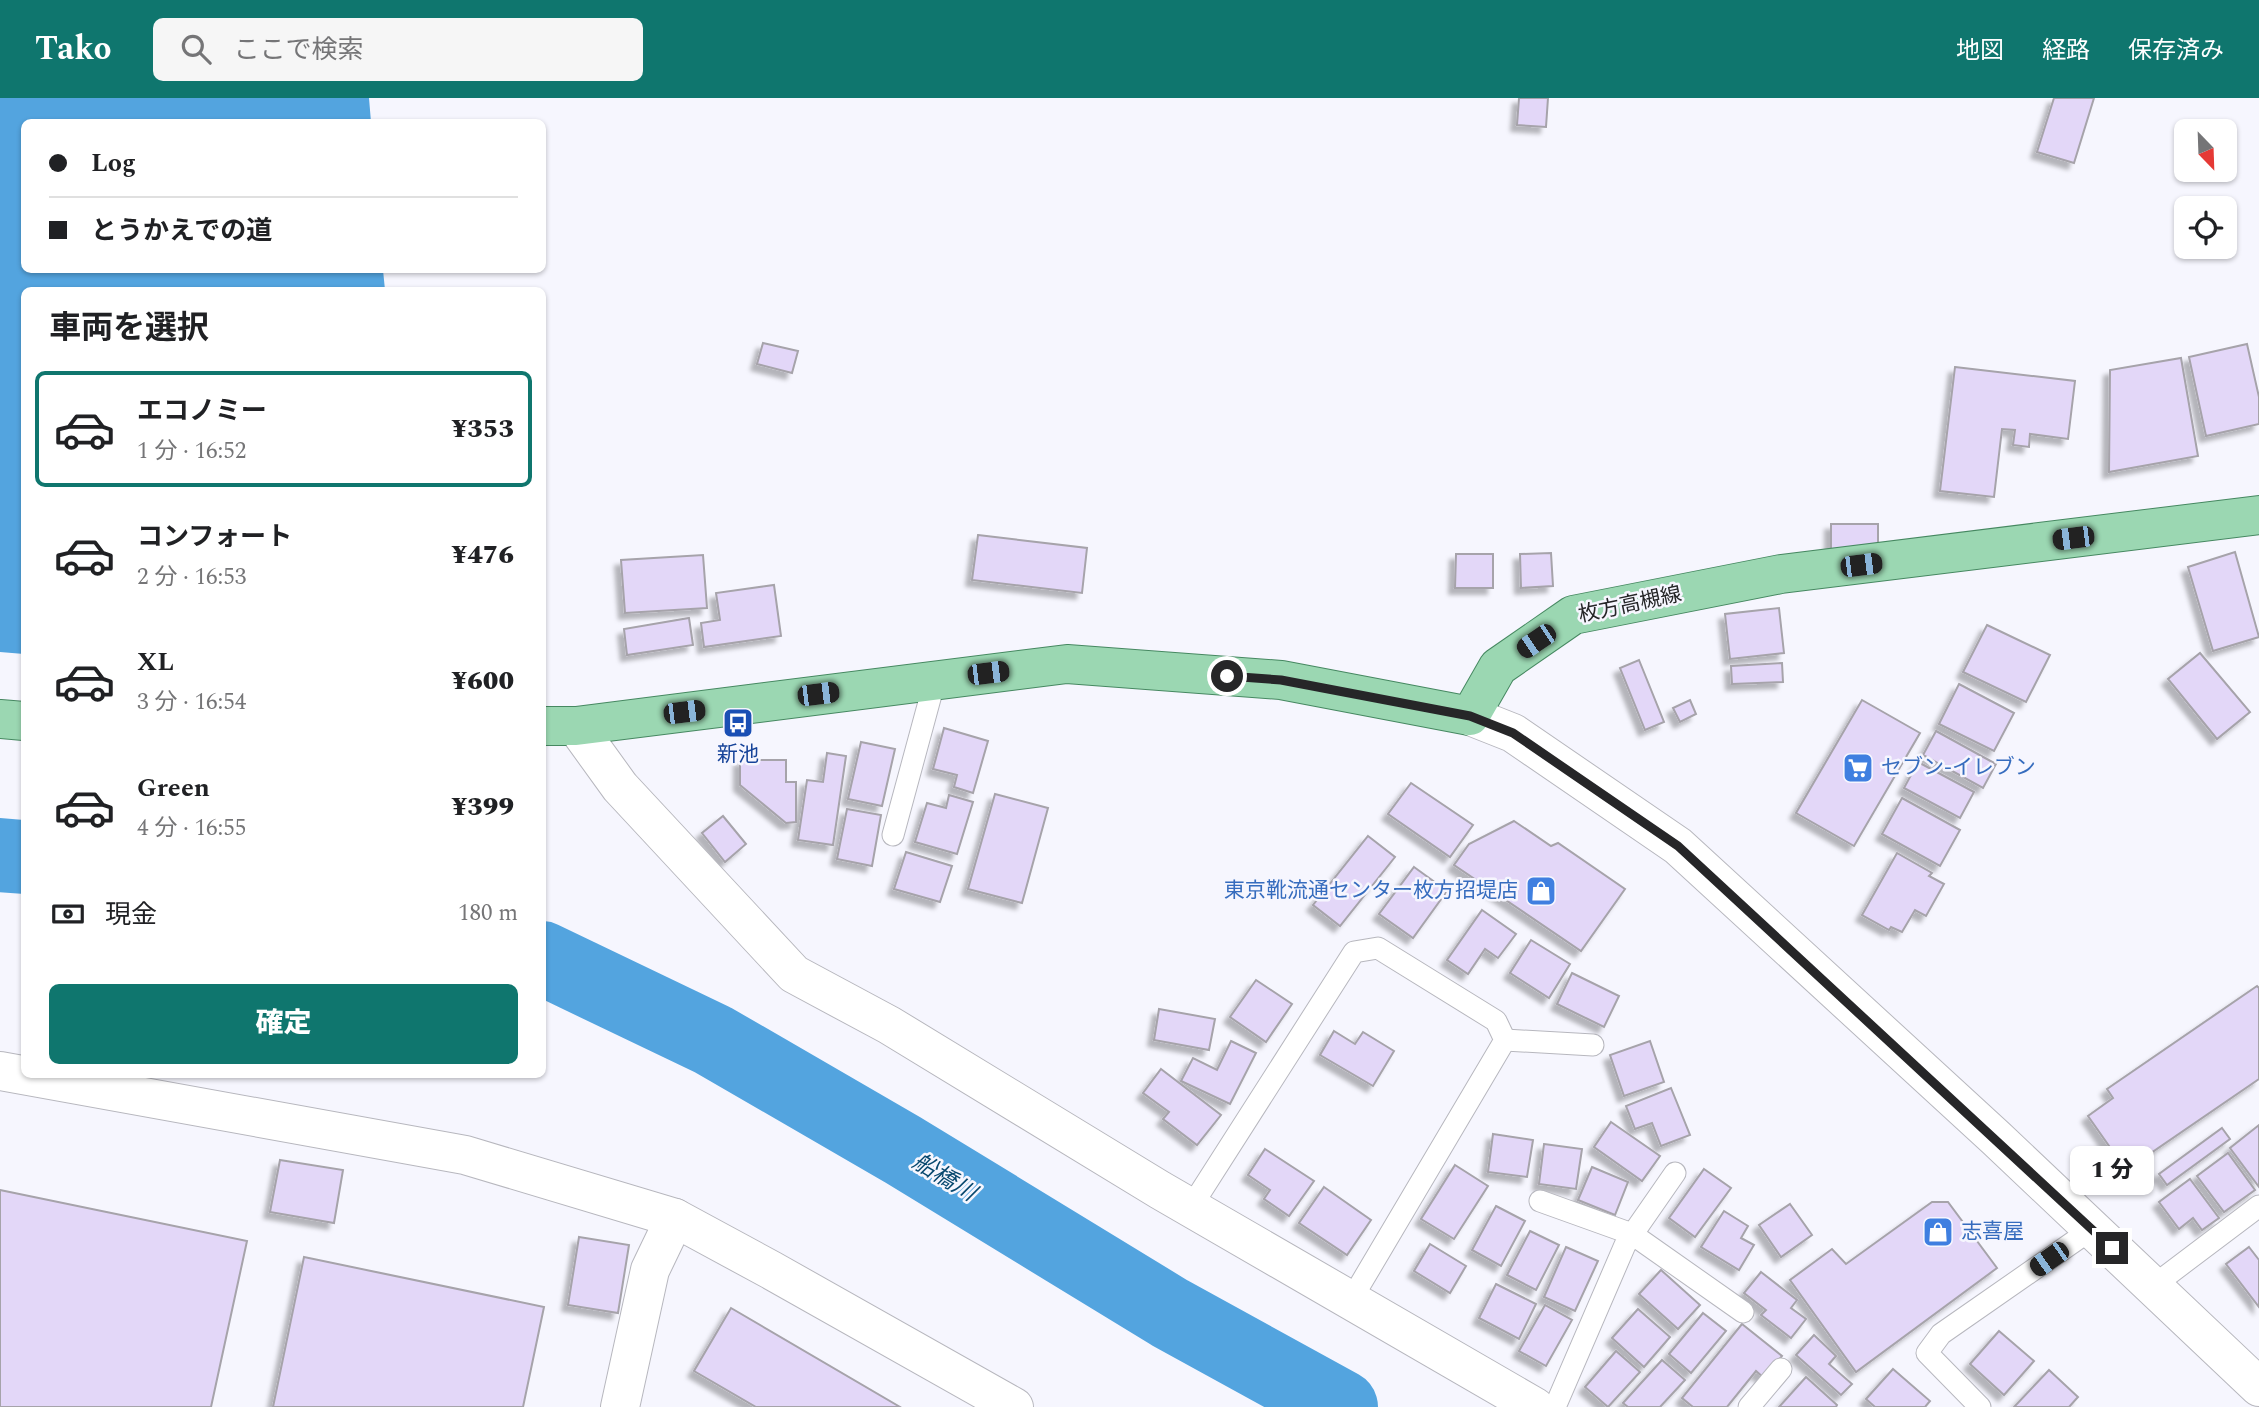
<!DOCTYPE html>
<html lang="ja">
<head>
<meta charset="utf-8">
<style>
	body { margin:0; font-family:Spectral,"Noto Sans JP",serif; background:#f6f6f6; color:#202124; height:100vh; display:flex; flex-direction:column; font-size:26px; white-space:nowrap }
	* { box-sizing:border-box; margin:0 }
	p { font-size:23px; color:#757577 }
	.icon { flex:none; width:38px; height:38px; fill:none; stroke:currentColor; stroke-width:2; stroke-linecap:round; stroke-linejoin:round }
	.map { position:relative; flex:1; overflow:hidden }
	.sheet { position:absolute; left:21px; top:189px; width:525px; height:791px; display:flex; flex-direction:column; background:#fff; border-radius:10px; box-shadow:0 2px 5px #0004 }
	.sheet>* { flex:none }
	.top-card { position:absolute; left:21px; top:21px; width:525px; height:154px; border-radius:10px; box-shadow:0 2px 5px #0004; display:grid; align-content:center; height:154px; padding:0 28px; background:#fff }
	.needle { width:46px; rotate:157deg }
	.buttons { position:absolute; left:2174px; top:21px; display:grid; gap:14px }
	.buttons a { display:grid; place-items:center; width:63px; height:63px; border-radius:10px; background:#fff; box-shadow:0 2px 5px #0004; font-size:35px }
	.end { position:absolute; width:32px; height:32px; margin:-16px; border:9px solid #262628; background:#fff; box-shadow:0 0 0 4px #fff }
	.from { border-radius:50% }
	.bubble { position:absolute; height:49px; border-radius:10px; background:#fff; box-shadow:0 2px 5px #0004; font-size:23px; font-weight:800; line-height:49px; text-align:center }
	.car { position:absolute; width:21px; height:42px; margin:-21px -10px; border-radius:9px; box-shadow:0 0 5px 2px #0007; background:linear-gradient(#222 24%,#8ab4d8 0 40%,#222 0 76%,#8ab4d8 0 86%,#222 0) }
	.top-card b { display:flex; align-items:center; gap:24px; height:66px; font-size:26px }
	.top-card b+b { border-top:2px solid #e0e0e0 }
	.top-card i { width:18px; height:18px; background:#202124 }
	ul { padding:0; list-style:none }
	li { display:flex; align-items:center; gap:21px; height:116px; margin:0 14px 10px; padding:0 14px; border:4px solid transparent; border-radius:10px }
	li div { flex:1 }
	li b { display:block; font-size:26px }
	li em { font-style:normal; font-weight:800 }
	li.on { border-color:#0f766e }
	li>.icon { width:63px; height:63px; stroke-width:1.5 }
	h2 { padding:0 28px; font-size:32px; line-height:84px }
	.pay { display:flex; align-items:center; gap:18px; height:77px; padding:0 28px; font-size:26px }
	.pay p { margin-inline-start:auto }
	.cta { display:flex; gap:14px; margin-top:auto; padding:14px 28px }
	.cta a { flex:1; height:80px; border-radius:10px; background:#0f766e; color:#fff; font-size:28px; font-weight:800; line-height:80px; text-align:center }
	header { display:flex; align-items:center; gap:42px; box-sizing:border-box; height:98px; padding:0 35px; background:#0f766e; color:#fff }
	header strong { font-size:33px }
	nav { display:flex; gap:38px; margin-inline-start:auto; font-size:24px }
	.search { width:490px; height:63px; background:#f6f6f6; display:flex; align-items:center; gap:18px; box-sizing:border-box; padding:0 24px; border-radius:10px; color:#757577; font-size:26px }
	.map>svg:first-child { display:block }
</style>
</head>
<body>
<header>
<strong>Tako</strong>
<div class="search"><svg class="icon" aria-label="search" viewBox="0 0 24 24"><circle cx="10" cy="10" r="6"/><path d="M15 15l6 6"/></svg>ここで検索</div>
<nav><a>地図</a><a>経路</a><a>保存済み</a></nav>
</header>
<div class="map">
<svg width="2259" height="1309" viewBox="0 0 2259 1309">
	<defs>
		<filter id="shadow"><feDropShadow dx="-6" dy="6" stdDeviation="2" flood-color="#0004"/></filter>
	</defs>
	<rect width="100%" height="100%" fill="#f6f6fe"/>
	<polygon fill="#53a4df" points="0,0 369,0 371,24 24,24 24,172 383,172 385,192 24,192 24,556 0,554"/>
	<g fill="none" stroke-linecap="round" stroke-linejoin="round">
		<g stroke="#53a4df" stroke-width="74">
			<polyline points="0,757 24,759"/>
			<polyline points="542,860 713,942 903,1052 1170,1215 1341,1309"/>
		</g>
	</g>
	<g fill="#e3d7f8" stroke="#a6a3aa" stroke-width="2" filter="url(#shadow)">
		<polygon points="1519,0 1548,0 1546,29 1517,27"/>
		<polygon points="2054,0 2094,0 2074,65 2037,54"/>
		<polygon points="763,245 798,253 792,275 757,266"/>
		<polygon points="2247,246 2259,299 2259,326 2206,338 2189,259"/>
		<polygon points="2181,260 2198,358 2109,374 2110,272"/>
		<polygon points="1955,269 2075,283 2068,341 2030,336 2029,349 2013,347 2015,332 2002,331 1994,399 1940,393"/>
		<rect x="1831" y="426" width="47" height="25"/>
		<polygon points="978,437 1087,450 1082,495 972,482"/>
		<polygon points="2235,454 2259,539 2213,553 2188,469"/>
		<polygon points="1551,455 1553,488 1521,490 1520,456"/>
		<polygon points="1456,456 1493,456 1493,490 1455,490"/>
		<polygon points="703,457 707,510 625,515 621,462"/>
		<polygon points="774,487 781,538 704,549 701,525 720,522 716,495"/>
		<polygon points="1779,510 1784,555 1730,561 1725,516"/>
		<polygon points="689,520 693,547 627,557 624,531"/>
		<polygon points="1987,527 2050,557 2026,604 1963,574"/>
		<polygon points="2200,555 2250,614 2217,641 2168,581"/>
		<polygon points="1639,562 1664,624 1645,632 1620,570"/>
		<polygon points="1782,565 1783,584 1732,586 1731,568"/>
		<polygon points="1959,586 2014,615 1994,653 1939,626"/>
		<polygon points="1690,602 1696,616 1680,624 1673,610"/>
		<polygon points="1862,602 1920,635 1854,748 1796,715"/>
		<polygon points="944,630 988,643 973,695 954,689 957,677 933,671"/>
		<polygon points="1936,633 1996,666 1983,690 1923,657"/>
		<polygon points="861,644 895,651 882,708 848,701"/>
		<polygon points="827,655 846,658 833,747 798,742 807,682 823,684"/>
		<polygon points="740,662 786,662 786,684 796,684 796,724 786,725 740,687"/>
		<polygon points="1918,664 1974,694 1960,720 1904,690"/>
		<polygon points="1411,685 1473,727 1450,759 1388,716"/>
		<polygon points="995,696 1048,710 1022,805 968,791"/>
		<polygon points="949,697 973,704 957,756 915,744 927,705 946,710"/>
		<polygon points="1902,700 1960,732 1940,768 1882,736"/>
		<polygon points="847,711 881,717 872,768 837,761"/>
		<polygon points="723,718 746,746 725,764 702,735"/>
		<polygon points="1514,723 1551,748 1558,745 1625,791 1581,853 1454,767 1469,746"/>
		<polygon points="1368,738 1395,759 1340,828 1313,807"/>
		<polygon points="906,754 952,768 940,804 894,791"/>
		<polygon points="1897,755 1932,775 1929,778 1944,786 1926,818 1915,812 1902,834 1891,829 1889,832 1862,817"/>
		<polygon points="1414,769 1447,793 1413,840 1379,816"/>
		<polygon points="1482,812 1516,836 1498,860 1485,851 1468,876 1447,862"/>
		<polygon points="1531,842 1570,866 1549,900 1510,875"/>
		<polygon points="1572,875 1619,898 1604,929 1557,906"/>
		<polygon points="1256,882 1292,906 1266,944 1230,919"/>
		<polygon points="2257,888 2259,890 2259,981 2126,1072 2088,1018 2113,1000 2107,991"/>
		<polygon points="1159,911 1215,921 1209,952 1154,942"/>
		<polygon points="1334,933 1355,946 1363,934 1394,953 1373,988 1320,957"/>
		<polygon points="1231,943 1256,955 1230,1006 1181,983 1193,960 1217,972"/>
		<polygon points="1650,943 1664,984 1624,998 1610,957"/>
		<polygon points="1161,971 1221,1017 1197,1047 1163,1021 1169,1014 1143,995"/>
		<polygon points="1671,990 1690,1037 1661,1048 1652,1025 1635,1031 1626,1008"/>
		<polygon points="1611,1024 1660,1058 1642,1083 1594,1049"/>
		<polygon points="2259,1027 2259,1089 2230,1050"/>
		<polygon points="2222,1030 2230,1041 2167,1087 2159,1076"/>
		<polygon points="1493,1036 1533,1042 1527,1079 1488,1074"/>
		<polygon points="1544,1046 1582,1051 1576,1091 1539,1086"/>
		<polygon points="1265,1051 1314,1083 1289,1118 1264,1101 1270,1092 1248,1077"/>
		<polygon points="2228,1055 2255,1092 2224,1114 2197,1078"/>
		<polygon points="280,1062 343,1072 334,1125 270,1114"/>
		<polygon points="1455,1067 1488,1088 1454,1141 1421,1121"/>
		<polygon points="1592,1069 1628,1084 1615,1117 1578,1102"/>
		<polygon points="1704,1071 1731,1090 1695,1139 1669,1120"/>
		<polygon points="2190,1081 2219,1120 2202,1132 2193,1120 2179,1131 2159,1104"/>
		<polygon points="1324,1089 1371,1122 1347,1157 1299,1125"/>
		<polygon points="0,1092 247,1143 211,1309 0,1309"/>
		<polygon points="1932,1104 1948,1104 1997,1170 1856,1274 1790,1182 1832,1151 1846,1166"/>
		<polygon points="1790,1106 1812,1137 1781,1159 1759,1127"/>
		<polygon points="1496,1108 1525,1123 1501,1168 1472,1152"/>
		<polygon points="1724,1113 1748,1128 1741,1140 1754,1147 1739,1172 1701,1149"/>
		<polygon points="1530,1133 1559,1147 1536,1192 1507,1177"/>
		<polygon points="579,1139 629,1147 618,1215 568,1207"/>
		<polygon points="1430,1146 1466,1168 1450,1195 1414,1173"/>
		<polygon points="1566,1149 1598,1163 1575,1213 1544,1199"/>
		<polygon points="2249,1149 2259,1162 2259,1209 2226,1166"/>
		<polygon points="304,1159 544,1209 523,1309 273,1309"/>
		<polygon points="1661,1172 1700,1207 1678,1231 1639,1196"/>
		<polygon points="1761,1174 1797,1202 1791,1210 1806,1221 1791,1240 1761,1217 1766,1212 1744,1195"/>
		<polygon points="1496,1186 1536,1206 1519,1241 1479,1220"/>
		<polygon points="1545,1207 1572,1222 1546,1268 1519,1253"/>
		<polygon points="731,1210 900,1309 756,1309 694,1273"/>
		<polygon points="1638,1211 1670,1239 1644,1269 1612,1240"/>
		<polygon points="1703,1215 1726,1233 1691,1275 1669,1256"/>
		<polygon points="1742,1226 1782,1258 1764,1280 1756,1273 1727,1309 1693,1309 1682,1300"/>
		<polygon points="1999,1233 2034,1263 2004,1297 1970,1266"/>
		<polygon points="1814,1237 1836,1258 1829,1266 1852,1286 1841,1297 1796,1257"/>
		<polygon points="1616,1253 1640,1274 1608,1309 1585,1289"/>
		<polygon points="1662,1262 1685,1282 1660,1309 1628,1309 1623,1305"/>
		<polygon points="1893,1271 1930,1303 1925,1309 1875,1309 1866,1301"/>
		<polygon points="2049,1272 2078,1299 2069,1309 2014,1309"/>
		<polygon points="1806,1279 1837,1307 1836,1309 1779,1309"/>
	</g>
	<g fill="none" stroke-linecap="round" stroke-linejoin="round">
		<g stroke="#b7b7be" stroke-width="23">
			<g id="lane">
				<polyline points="893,737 935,582"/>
				<polyline points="1505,942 1593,947"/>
				<polyline points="1540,1103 1632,1136 1743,1214"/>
				<polyline points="1191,1109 1354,854 1378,850 1496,923 1505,942 1351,1202"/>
				<polyline points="2153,1188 2259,1108"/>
				<polyline points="1555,1309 1625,1147 1675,1075"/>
				<polyline points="1749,1309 1781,1271"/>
				<polyline points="1980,1309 1927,1255 1941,1236 2092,1131"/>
			</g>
		</g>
		<g stroke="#b7b7be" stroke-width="40">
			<g id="street">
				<polyline points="576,628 620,689 794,876 889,927 1160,1092 1535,1309"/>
				<polyline points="0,973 465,1057 675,1120 771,1172 1014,1309"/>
				<polyline points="620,1309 650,1172 675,1120"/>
			</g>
		</g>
		<g stroke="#b7b7be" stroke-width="40">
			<polyline id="secondary" points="1470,618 1513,635 1678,748 1996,1040 2259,1289"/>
		</g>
		<g stroke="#468861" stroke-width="40">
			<g id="primary">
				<polyline points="0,621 24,623"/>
				<polyline points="542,628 576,628 1067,566 1281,582 1470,618 1498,569 1573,517 1781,476 2259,417"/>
			</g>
		</g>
		<use href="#lane" stroke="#fff" stroke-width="21"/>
		<use href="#street" stroke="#fff" stroke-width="38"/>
		<use href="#secondary" stroke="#fff" stroke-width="38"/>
		<use href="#primary" stroke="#9bd7b2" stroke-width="38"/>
	</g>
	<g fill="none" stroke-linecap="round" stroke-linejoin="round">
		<polyline stroke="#262628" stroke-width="9" points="1227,578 1281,582 1470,618 1513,635 1678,748 2112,1150"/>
	</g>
	<defs>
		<g id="bus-square" transform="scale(1.575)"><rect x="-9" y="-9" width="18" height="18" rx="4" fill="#1a4fb4" stroke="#f6f6fe"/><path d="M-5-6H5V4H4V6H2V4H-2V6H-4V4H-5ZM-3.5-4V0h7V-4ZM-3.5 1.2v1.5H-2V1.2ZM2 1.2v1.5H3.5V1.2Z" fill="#fff"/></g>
		<g id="supermarket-square" transform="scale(1.575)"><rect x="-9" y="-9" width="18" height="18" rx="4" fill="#3f7fe0" stroke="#f6f6fe"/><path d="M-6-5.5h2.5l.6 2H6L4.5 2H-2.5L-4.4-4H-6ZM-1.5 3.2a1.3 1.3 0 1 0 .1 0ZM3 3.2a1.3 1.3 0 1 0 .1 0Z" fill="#fff"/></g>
		<g id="shop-square" transform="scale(1.575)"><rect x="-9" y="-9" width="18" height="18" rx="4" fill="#3f7fe0" stroke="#f6f6fe"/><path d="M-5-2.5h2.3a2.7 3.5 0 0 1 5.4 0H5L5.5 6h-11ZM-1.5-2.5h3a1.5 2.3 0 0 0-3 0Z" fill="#fff"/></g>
	</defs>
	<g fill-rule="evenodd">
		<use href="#bus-square" x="738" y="625"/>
		<use href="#supermarket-square" x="1858" y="670"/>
		<use href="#shop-square" x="1541" y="793"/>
		<use href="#shop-square" x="1938" y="1134"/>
	</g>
	<g text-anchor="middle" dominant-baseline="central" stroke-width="5" stroke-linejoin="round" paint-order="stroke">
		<g font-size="21" fill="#262628" stroke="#f6f6fe">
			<text transform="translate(1630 507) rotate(-12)">枚方高槻線</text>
		</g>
		<g font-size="21" fill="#164399" stroke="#f6f6fe">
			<text x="738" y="657">新池</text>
		</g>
		<g font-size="21" fill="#366cbe" stroke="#f6f6fe" text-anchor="start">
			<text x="1881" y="670">セブン-イレブン</text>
			<text x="1518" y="793" text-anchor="end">東京靴流通センター枚方招堤店</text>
			<text x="1961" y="1134">志喜屋</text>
		</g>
		<g font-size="23" font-style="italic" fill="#07486f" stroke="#f6f6fe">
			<text transform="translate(944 1080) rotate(31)">船橋川</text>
		</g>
	</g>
</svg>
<div class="buttons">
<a><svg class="needle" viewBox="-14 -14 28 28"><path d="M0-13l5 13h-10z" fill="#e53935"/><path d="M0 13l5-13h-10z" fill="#757577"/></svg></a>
<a><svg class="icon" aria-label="locate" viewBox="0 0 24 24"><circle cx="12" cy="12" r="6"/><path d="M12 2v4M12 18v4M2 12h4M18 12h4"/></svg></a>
</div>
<i class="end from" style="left:1227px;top:578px"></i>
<i class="end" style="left:2112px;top:1150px"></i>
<div class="bubble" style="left:2070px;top:1048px;width:84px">1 分</div>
<i class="car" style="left:2073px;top:440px;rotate:263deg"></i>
<i class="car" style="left:1861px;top:467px;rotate:83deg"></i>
<i class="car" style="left:1536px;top:543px;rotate:236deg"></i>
<i class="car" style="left:988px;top:575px;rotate:83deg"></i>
<i class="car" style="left:818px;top:596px;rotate:83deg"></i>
<i class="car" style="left:684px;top:614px;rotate:83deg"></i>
<i class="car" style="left:2049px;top:1161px;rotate:235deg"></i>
<div class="top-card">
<b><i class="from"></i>Log</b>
<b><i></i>とうかえでの道</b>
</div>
<section class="sheet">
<h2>車両を選択</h2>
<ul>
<li class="on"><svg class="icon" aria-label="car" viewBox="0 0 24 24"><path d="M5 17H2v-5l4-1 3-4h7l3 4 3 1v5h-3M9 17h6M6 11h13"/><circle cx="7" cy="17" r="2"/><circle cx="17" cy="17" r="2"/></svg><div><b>エコノミー</b><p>1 分 · 16:52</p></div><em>¥353</em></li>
<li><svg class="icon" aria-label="car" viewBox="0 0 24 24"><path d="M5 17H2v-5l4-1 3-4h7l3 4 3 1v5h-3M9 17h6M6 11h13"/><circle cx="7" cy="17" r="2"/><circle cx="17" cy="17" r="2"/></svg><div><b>コンフォート</b><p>2 分 · 16:53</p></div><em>¥476</em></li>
<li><svg class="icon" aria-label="car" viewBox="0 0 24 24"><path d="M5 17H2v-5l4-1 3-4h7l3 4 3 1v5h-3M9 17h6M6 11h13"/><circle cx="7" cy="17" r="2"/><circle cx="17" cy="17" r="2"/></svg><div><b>XL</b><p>3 分 · 16:54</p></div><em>¥600</em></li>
<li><svg class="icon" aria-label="car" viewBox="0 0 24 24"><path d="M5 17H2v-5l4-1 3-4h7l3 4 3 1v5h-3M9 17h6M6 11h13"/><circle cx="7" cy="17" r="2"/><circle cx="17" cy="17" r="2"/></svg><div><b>Green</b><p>4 分 · 16:55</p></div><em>¥399</em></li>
</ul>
<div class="pay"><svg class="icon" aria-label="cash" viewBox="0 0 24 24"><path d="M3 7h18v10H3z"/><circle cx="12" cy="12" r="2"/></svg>現金<p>180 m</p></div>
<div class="cta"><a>確定</a></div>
</section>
</div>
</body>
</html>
